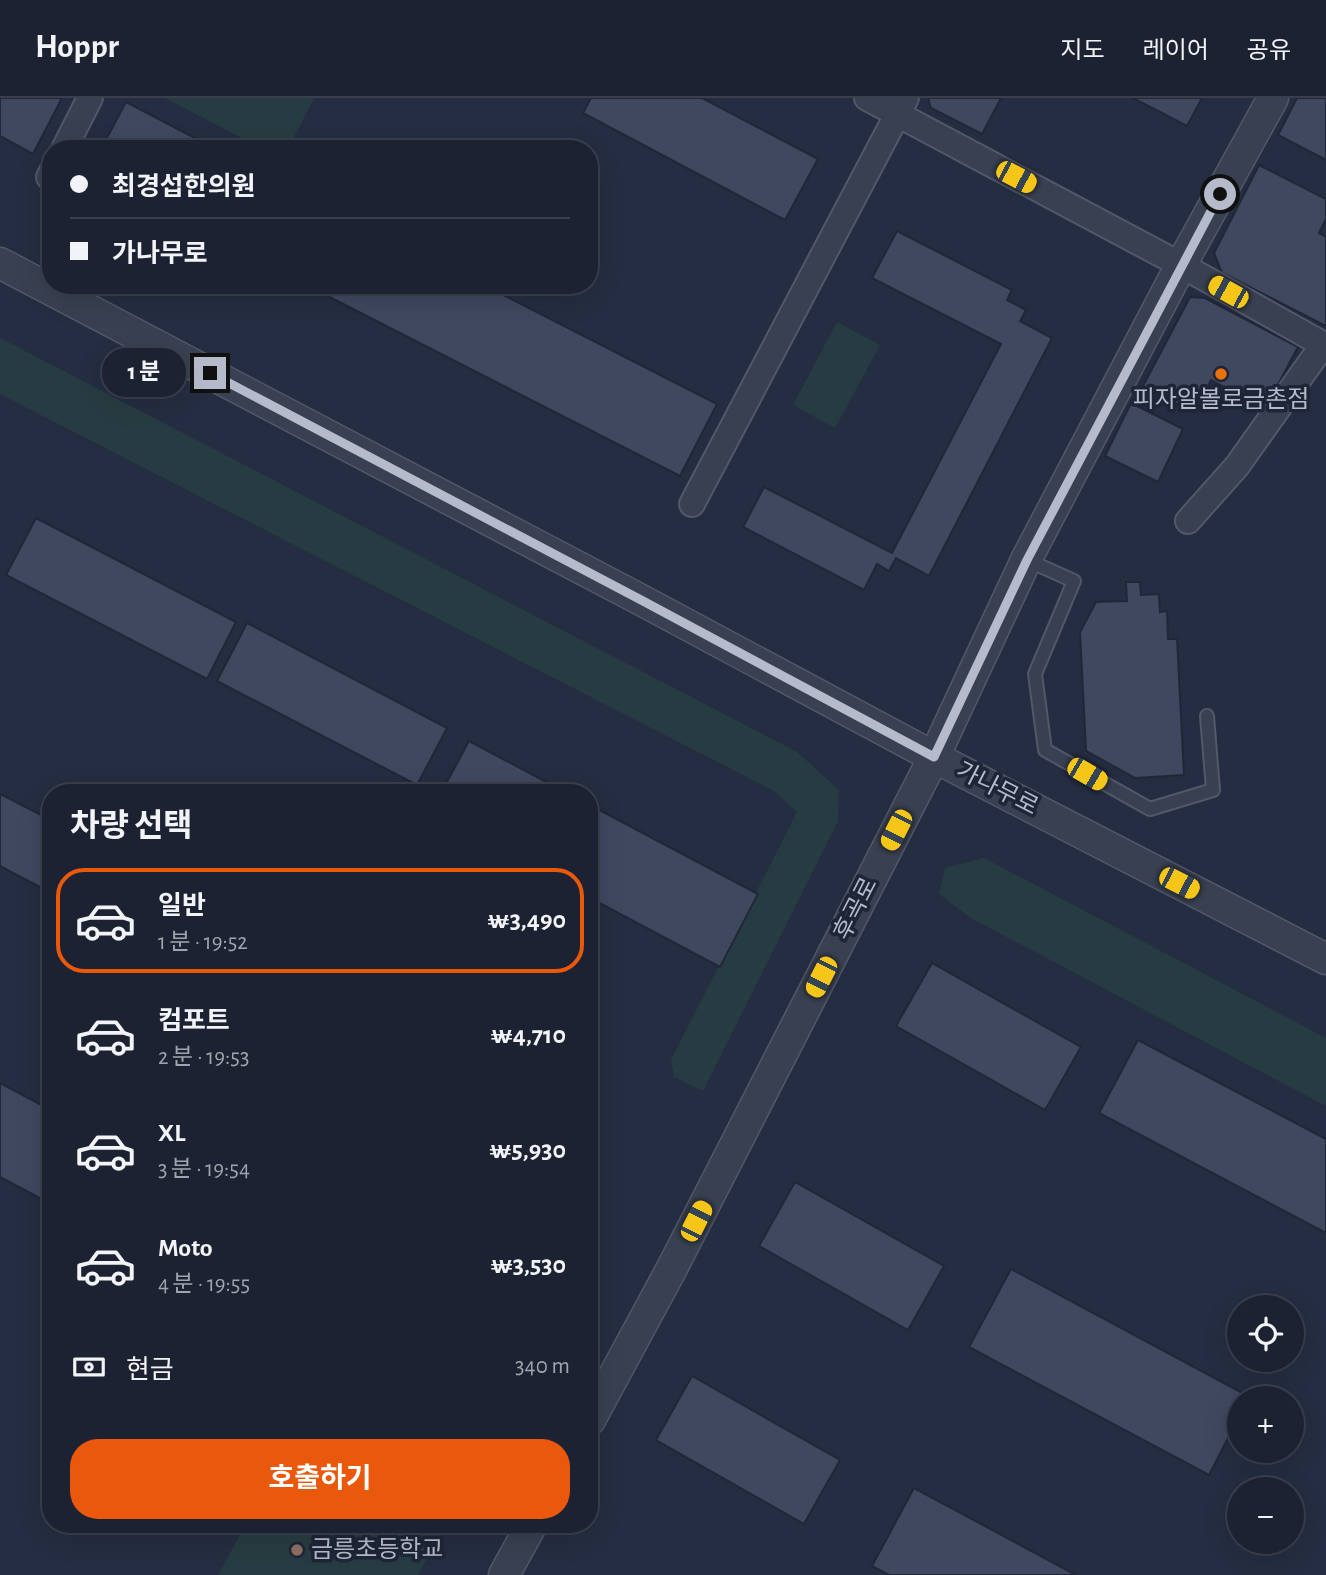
<!DOCTYPE html>
<html lang="ko">
<head>
<meta charset="utf-8">
<style>
	body { margin:0; font-family:"Alegreya Sans","Noto Sans KR",sans-serif; background:#292f3e; color:#f1f3f6; height:100vh; display:flex; flex-direction:column; font-size:26px; white-space:nowrap }
	* { box-sizing:border-box; margin:0 }
	p { font-size:23px; color:#a0a4ac }
	.icon { flex:none; width:38px; height:38px; fill:none; stroke:currentColor; stroke-width:2; stroke-linecap:round; stroke-linejoin:round }
	.map { position:relative; flex:1; overflow:hidden }
	.panel { position:absolute; left:42px; top:686px; width:556px; height:749px; display:flex; flex-direction:column; background:#1c2232; border-radius:28px; box-shadow:0 7px 28px #0002,0 0 0 2px #3a3f4d }
	.panel>* { flex:none }
	.guide { position:absolute; left:42px; top:42px; width:556px; height:154px; border-radius:28px; box-shadow:0 7px 28px #0002,0 0 0 2px #3a3f4d; display:grid; align-content:center; height:154px; padding:0 28px; background:#1c2232 }
	.fabs { position:absolute; left:1227px; top:1197px; display:grid; gap:14px }
	.fabs a { display:grid; place-items:center; width:77px; height:77px; border-radius:50%; background:#1c2232; box-shadow:0 7px 28px #0002,0 0 0 2px #3a3f4d; font-size:35px }
	.end { position:absolute; width:32px; height:32px; margin:-16px; border:9px solid #b6bbcb; background:#111; box-shadow:0 0 0 4px #111 }
	.from { border-radius:50% }
	.bubble { position:absolute; height:49px; border-radius:24px; background:#1c2232; box-shadow:0 7px 28px #0002,0 0 0 2px #3a3f4d; font-size:23px; font-weight:700; line-height:49px; text-align:center }
	.car { position:absolute; width:21px; height:42px; margin:-21px -10px; border-radius:9px; box-shadow:0 0 5px 2px #0007; background:linear-gradient(#f5c518 24%,#345 0 40%,#f5c518 0 76%,#345 0 86%,#f5c518 0) }
	.guide b { display:flex; align-items:center; gap:24px; height:66px; font-size:26px }
	.guide b+b { border-top:2px solid #3a3f4d }
	.guide i { width:18px; height:18px; background:#f1f3f6 }
	ul { padding:0; list-style:none }
	li { display:flex; align-items:center; gap:21px; height:105px; margin:0 14px 10px; padding:0 14px; border:4px solid transparent; border-radius:28px }
	li div { flex:1 }
	li b { display:block; font-size:26px }
	li em { font-style:normal; font-weight:700 }
	li.selected { border-color:#ea580c }
	li>.icon { width:63px; height:63px; stroke-width:1.5 }
	h2 { padding:0 28px; font-size:32px; line-height:84px }
	.pay { display:flex; align-items:center; gap:18px; height:77px; padding:0 28px; font-size:26px }
	.pay p { margin-inline-start:auto }
	.button { display:flex; gap:14px; margin-top:auto; padding:14px 28px }
	.button a { flex:1; height:80px; border-radius:28px; background:#ea580c; color:#fff; font-size:28px; font-weight:700; line-height:80px; text-align:center }
	header { display:flex; align-items:center; gap:42px; box-sizing:border-box; height:98px; padding:0 35px; background:#1c2232; border-bottom:2px solid #3a3f4d }
	header strong { font-size:33px }
	nav { display:flex; gap:38px; margin-inline-start:auto; font-size:24px }
	.map>svg:first-child { display:block }
</style>
</head>
<body>
<header>
<strong>Hoppr</strong>
<nav><a>지도</a><a>레이어</a><a>공유</a></nav>
</header>
<div class="map">
<svg width="1326" height="1477" viewBox="0 0 1326 1477">
	<rect width="100%" height="100%" fill="#252d42"/>
	<g fill="#273c42">
		<polygon points="165,0 314,0 288,51 263,51"/>
		<polygon points="837,224 880,247 835,330 793,307"/>
		<polygon points="0,240 797,654 839,692 838,723 703,993 674,979 671,962 797,714 774,693 0,296"/>
		<polygon points="984,760 1326,940 1326,1008 971,820 939,796 945,770"/>
		<polygon points="246,1426 446,1426 418,1477 218,1477"/>
	</g>
	<g fill="#3f485f" stroke="#202738" stroke-width="2">
		<polygon points="0,0 62,0 33,56 0,38"/>
		<polygon points="591,0 702,0 818,61 785,122 583,15"/>
		<polygon points="928,0 1001,0 982,36 931,10"/>
		<polygon points="1133,0 1202,0 1187,28"/>
		<polygon points="1297,0 1326,0 1326,62 1278,37"/>
		<polygon points="126,4 216,51 101,51"/>
		<polygon points="1259,67 1326,101 1326,121 1319,135 1326,139 1326,228 1222,175 1214,155"/>
		<polygon points="897,133 1012,192 1007,202 1026,212 1020,223 1052,240 929,478 896,460 889,473 877,466 864,492 743,429 764,389 892,455 1001,246 872,180"/>
		<polygon points="306,187 484,187 717,306 680,378"/>
		<polygon points="1190,199 1205,200 1298,249 1265,311 1211,282 1194,315 1143,288"/>
		<polygon points="1131,305 1183,331 1158,384 1105,358"/>
		<polygon points="36,420 236,524 207,581 6,477"/>
		<polygon points="1126,484 1140,484 1141,497 1159,496 1160,514 1167,513 1168,541 1177,541 1184,677 1135,680 1086,653 1080,534 1096,504 1127,503"/>
		<polygon points="247,525 447,630 417,687 217,583"/>
		<polygon points="469,643 567,695 441,695"/>
		<polygon points="0,696 51,722 51,795 0,768"/>
		<polygon points="590,707 758,796 720,869 590,800"/>
		<polygon points="932,865 1081,949 1045,1012 896,928"/>
		<polygon points="1138,942 1326,1041 1326,1135 1099,1015"/>
		<polygon points="0,985 51,1012 51,1106 0,1079"/>
		<polygon points="795,1084 944,1168 908,1232 759,1148"/>
		<polygon points="1011,1171 1250,1299 1239,1300 1239,1319 1209,1377 969,1249"/>
		<polygon points="692,1278 840,1362 804,1426 656,1342"/>
		<polygon points="914,1390 1076,1477 889,1477 872,1468"/>
	</g>
	<g fill="none" stroke-linecap="round" stroke-linejoin="round">
		<g stroke="#515868" stroke-width="16">
			<polyline id="service" points="1027,462 1074,483 1035,576 1045,652 1150,711 1213,692 1207,618"/>
		</g>
		<g stroke="#515868" stroke-width="28">
			<g id="minor">
				<polyline points="867,0 1181,167 1326,248"/>
				<polyline points="64,51 90,0"/>
				<polyline points="49,79 51,75"/>
				<polyline points="692,406 906,0"/>
				<polyline points="1188,423 1237,368 1323,247"/>
			</g>
		</g>
		<g stroke="#515868" stroke-width="33">
			<g id="tertiary">
				<polyline points="0,165 643,503 934,659 1326,861"/>
				<polyline points="590,1322 671,1172 934,659 1026,462 1181,167 1273,0"/>
				<polyline points="504,1477 532,1426"/>
			</g>
		</g>
		<use href="#service" stroke="#394051" stroke-width="12"/>
		<use href="#minor" stroke="#394051" stroke-width="24"/>
		<use href="#tertiary" stroke="#394051" stroke-width="30"/>
	</g>
	<g fill="none" stroke-linecap="round" stroke-linejoin="round">
		<polyline stroke="#b6bbcb" stroke-width="9" points="210,275 643,503 934,659 1027,462 1220,96"/>
	</g>
	<circle fill="#e8710a" stroke="#1e2536" stroke-width="2.5" cx="1221" cy="276" r="7"/>
	<circle fill="#8d6e63" stroke="#1e2536" stroke-width="2.5" cx="297" cy="1452" r="7"/>
	<g text-anchor="middle" dominant-baseline="central" stroke-width="7" stroke-linejoin="round" paint-order="stroke">
		<g font-size="24" fill="#b6bbcb" stroke="#1e2536">
			<text x="1221" y="302">피자알볼로금촌점</text>
			<text x="311" y="1452" text-anchor="start">금릉초등학교</text>
		</g>
		<g font-size="24" fill="#b6bbcb" stroke="#1e2536">
			<text transform="translate(997 691) rotate(27)">가나무로</text>
			<text transform="translate(856 811) rotate(-63)">후곡로</text>
		</g>
	</g>
</svg>
<div class="fabs">
<a><svg class="icon" aria-label="locate" viewBox="0 0 24 24"><circle cx="12" cy="12" r="6"/><path d="M12 2v4M12 18v4M2 12h4M18 12h4"/></svg></a>
<a>+</a>
<a>−</a>
</div>
<i class="end from" style="left:1220px;top:96px"></i>
<i class="end" style="left:210px;top:275px"></i>
<div class="bubble" style="left:102px;top:250px;width:84px">1 분</div>
<i class="car" style="left:1016px;top:79px;rotate:118deg"></i>
<i class="car" style="left:1228px;top:194px;rotate:299deg"></i>
<i class="car" style="left:1087px;top:676px;rotate:120deg"></i>
<i class="car" style="left:896px;top:732px;rotate:207deg"></i>
<i class="car" style="left:1179px;top:785px;rotate:117deg"></i>
<i class="car" style="left:821px;top:879px;rotate:207deg"></i>
<i class="car" style="left:696px;top:1123px;rotate:27deg"></i>
<div class="guide">
<b><i class="from"></i>최경섭한의원</b>
<b><i></i>가나무로</b>
</div>
<section class="panel">
<h2>차량 선택</h2>
<ul>
<li class="selected"><svg class="icon" aria-label="car" viewBox="0 0 24 24"><path d="M5 17H2v-5l4-1 3-4h7l3 4 3 1v5h-3M9 17h6M6 11h13"/><circle cx="7" cy="17" r="2"/><circle cx="17" cy="17" r="2"/></svg><div><b>일반</b><p>1 분 · 19:52</p></div><em>₩3,490</em></li>
<li><svg class="icon" aria-label="car" viewBox="0 0 24 24"><path d="M5 17H2v-5l4-1 3-4h7l3 4 3 1v5h-3M9 17h6M6 11h13"/><circle cx="7" cy="17" r="2"/><circle cx="17" cy="17" r="2"/></svg><div><b>컴포트</b><p>2 분 · 19:53</p></div><em>₩4,710</em></li>
<li><svg class="icon" aria-label="car" viewBox="0 0 24 24"><path d="M5 17H2v-5l4-1 3-4h7l3 4 3 1v5h-3M9 17h6M6 11h13"/><circle cx="7" cy="17" r="2"/><circle cx="17" cy="17" r="2"/></svg><div><b>XL</b><p>3 분 · 19:54</p></div><em>₩5,930</em></li>
<li><svg class="icon" aria-label="car" viewBox="0 0 24 24"><path d="M5 17H2v-5l4-1 3-4h7l3 4 3 1v5h-3M9 17h6M6 11h13"/><circle cx="7" cy="17" r="2"/><circle cx="17" cy="17" r="2"/></svg><div><b>Moto</b><p>4 분 · 19:55</p></div><em>₩3,530</em></li>
</ul>
<div class="pay"><svg class="icon" aria-label="cash" viewBox="0 0 24 24"><path d="M3 7h18v10H3z"/><circle cx="12" cy="12" r="2"/></svg>현금<p>340 m</p></div>
<div class="button"><a>호출하기</a></div>
</section>
</div>
</body>
</html>
